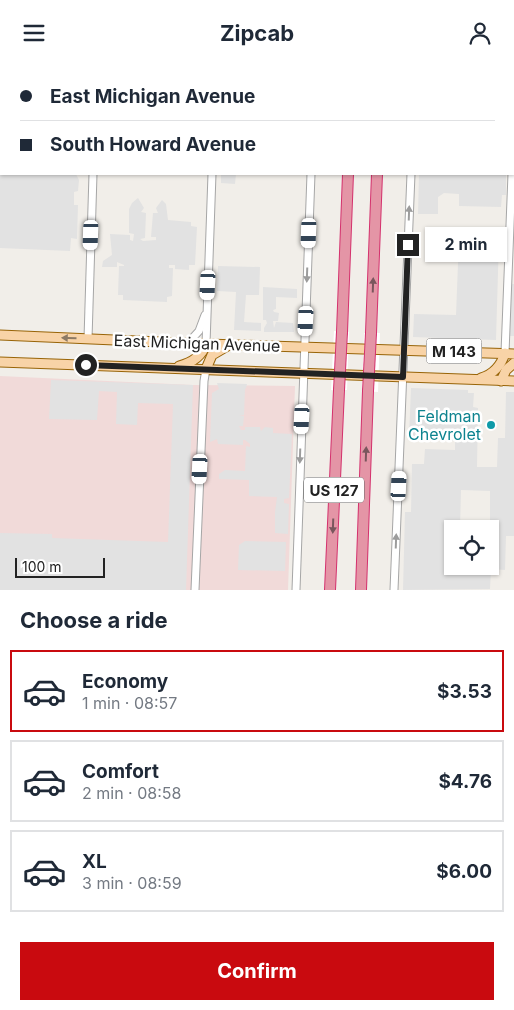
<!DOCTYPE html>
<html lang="en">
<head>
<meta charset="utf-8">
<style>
	body { margin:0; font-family:Inter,sans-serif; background:#f2f2f3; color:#1f2937; height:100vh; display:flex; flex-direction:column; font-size:19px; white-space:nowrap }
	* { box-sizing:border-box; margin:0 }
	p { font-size:16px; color:#747a83 }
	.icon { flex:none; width:28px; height:28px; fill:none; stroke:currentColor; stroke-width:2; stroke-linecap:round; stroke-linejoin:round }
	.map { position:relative; height:525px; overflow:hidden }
	.details { display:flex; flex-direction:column; background:#fff; flex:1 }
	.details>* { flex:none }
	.hud { position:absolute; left:0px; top:0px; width:515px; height:110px; box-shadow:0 1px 4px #0004; display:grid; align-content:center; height:110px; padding:0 20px; background:#fff }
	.fabs { position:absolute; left:444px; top:455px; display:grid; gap:10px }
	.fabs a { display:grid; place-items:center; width:55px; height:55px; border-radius:0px; background:#fff; box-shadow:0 1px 4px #0004; font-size:25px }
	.scale { position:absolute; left:15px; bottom:12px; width:90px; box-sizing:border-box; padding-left:5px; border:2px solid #222; border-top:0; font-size:14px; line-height:18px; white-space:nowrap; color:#222; -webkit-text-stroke:4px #fff; paint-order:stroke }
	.end { position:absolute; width:22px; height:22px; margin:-11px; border:6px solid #222; background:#fff; box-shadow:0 0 0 2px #fff }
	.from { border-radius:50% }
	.bubble { position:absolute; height:35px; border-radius:0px; background:#fff; box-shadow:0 1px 4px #0004; font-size:16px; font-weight:700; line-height:35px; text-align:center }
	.car { position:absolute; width:15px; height:30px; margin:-15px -8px; border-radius:6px; box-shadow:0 0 4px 1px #0007; background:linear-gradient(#fff 24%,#345 0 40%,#fff 0 76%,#345 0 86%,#fff 0) }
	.hud b { display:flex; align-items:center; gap:18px; height:48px; font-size:19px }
	.hud b+b { border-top:1px solid #e0e1e3 }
	.hud i { width:12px; height:12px; background:#1f2937 }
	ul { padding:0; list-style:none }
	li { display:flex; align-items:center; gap:15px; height:82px; margin:0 10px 8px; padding:0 10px; border:2px solid #e0e1e3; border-radius:0px }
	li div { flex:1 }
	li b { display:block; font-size:19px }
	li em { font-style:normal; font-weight:700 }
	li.selected { border-color:#c90a0f }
	li>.icon { width:45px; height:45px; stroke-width:1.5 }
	h2 { padding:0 20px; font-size:22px; line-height:60px }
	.cta { display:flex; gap:10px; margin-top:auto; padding:10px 20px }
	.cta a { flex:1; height:58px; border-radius:0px; background:#c90a0f; color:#fff; font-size:20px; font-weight:700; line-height:58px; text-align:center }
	header { display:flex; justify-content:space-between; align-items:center; height:65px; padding:0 20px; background:#fff; font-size:22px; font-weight:700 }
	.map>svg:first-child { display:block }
</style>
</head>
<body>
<header><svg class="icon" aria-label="menu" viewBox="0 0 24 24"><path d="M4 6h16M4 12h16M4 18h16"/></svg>Zipcab<svg class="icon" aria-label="person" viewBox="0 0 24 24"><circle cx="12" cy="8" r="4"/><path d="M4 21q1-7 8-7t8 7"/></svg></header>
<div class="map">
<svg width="514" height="525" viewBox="0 0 514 525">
	<rect width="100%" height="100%" fill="#f1eee9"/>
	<polygon fill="#dfdfdf" points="416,0 514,0 514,51 514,1 416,1"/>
	<polygon fill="#f1dad9" points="0,311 193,320 295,321 288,525 0,525"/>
	<polygon fill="#caf8cc" points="0,0 211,0 1,1 1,61"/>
	<polygon fill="#8bdcbb" points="19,0 120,0 21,1"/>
	<g fill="#e2e2e2" fill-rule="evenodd">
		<polygon points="0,80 1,109 76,109 79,115 78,126 74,127 74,140 78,140 77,174 71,173 70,186 0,183"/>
		<polygon points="221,109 236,109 235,119 221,118"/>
		<polygon points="419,109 506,109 506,130 502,130 501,142 459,141 459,129 444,128 438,132 438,149 418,149"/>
		<polygon points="138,133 144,143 141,147 146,148 145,173 140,174 143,176 156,175 156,172 151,172 153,148 158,148 156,143 162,135 166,139 168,155 191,157 191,161 197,162 195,200 189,200 189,205 175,204 175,200 169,200 169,203 173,203 172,231 167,232 167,237 123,235 123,230 118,230 119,201 124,201 124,200 117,197 117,202 102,202 103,196 112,190 110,169 130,170 130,175 133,176 134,169 129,168 129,144 132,138"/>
		<polygon points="459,173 499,174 496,275 413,272 414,249 456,250"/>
		<polygon points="218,201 260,202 259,230 246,230 244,257 261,258 261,266 234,265 236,227 217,226"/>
		<polygon points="511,219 514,219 514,271 510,271"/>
		<polygon points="263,222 297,224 297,233 276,232 276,244 273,245 274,247 279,248 278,256 273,256 274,263 276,257 293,258 294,267 264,267 264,263 267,258 266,255 263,255"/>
		<polygon points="51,315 193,320 186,525 0,525 0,468 52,469 52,473 168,477 173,339 138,338 137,360 116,359 117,327 99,326 97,355 49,354"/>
		<polygon points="217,318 247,319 246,323 245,324 244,350 239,350 244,351 243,361 239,361 241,365 245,365 245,362 260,362 261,366 265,362 273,363 273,368 292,369 289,433 284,434 284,438 289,439 288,469 275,468 275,447 277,432 249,431 249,415 219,414 219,409 225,405 245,406 246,381 250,382 250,379 245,375 243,375 243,380 218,379 217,374 210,377 212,328 219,324"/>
		<path d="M411,323l57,2v3h6l-1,14 5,1 -1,59h20l1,-29h7l1,-46h8v144h-8l-1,34 -14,-1 -1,20 -87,1 2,-78h6l1,-48h12l1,-15 30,1v-9l-34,-2v-2h-12zM461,425l29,1v75h-38v-37h8z"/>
		<polygon points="245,476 286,477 285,506 238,505 239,480"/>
	</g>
	<g fill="#fff">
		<polygon points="334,266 349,267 347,325 331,325"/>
		<polygon points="364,268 380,268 378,327 362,326"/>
	</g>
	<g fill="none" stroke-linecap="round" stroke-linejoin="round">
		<g stroke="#a6a6a6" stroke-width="9">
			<g id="minor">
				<polyline points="217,1 217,0"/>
				<polyline points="316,1 316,0"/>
				<polyline points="416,1 416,0"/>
				<polyline points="514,67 514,60"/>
				<polyline points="0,68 1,68"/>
				<polyline points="88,274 93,109"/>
				<polyline points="188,278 199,266 205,250"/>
				<polyline points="206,279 212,109"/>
				<polyline points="505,288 512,109"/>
				<polyline points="195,525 204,316 206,304"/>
				<polyline points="296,525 311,109"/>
				<polyline points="394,525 411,109"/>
			</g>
		</g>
		<g stroke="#986407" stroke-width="11">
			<g id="major">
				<polyline points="0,270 206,279 514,289"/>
				<polyline points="0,297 514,316"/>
				<path d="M179,301c12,-3 23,-10 27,-22"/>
				<polyline points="206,304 212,290 229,280"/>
				<path d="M481,313c13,-4 20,-12 24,-25"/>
				<polyline points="501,316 506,305 514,298"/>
			</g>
		</g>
		<g stroke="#d4316d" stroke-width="12">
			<g id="highway">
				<polyline points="353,1 353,0"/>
				<polyline points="383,1 383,0"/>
				<polyline points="342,267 348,109"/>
				<polyline points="371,268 377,109"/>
				<polyline points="330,525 339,325"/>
				<polyline points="361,525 368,326"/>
			</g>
		</g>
		<use href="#minor" stroke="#fff" stroke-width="7"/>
		<use href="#major" stroke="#f8d3a7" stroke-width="9"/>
		<use href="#highway" stroke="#e495a6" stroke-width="10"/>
		<g stroke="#d4316d" stroke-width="12" stroke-linecap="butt">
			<g id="highway-bridge">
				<polyline points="339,325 342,267"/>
				<polyline points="368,326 371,268"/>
			</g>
		</g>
		<use href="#highway-bridge" stroke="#e495a6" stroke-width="10"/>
	</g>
	<defs><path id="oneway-solid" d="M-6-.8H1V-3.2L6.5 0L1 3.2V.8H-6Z" transform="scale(1.25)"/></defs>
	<g fill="#9c9c9c">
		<use href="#oneway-solid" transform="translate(409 148) rotate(-88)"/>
		<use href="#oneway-solid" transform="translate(307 210) rotate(92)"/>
		<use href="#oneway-solid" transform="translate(300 391) rotate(92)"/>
		<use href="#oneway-solid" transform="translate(396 476) rotate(-88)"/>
	</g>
	<g fill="#79565d">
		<use href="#oneway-solid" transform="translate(373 220) rotate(-88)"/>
		<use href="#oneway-solid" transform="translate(366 389) rotate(-88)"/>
		<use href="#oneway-solid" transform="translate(333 461) rotate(92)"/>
	</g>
	<use fill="#8d7a64" href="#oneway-solid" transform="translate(69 273) rotate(-178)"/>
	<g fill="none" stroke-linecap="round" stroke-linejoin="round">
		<polyline stroke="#222" stroke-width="6" points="86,300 403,312 408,180"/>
	</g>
	<circle fill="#0f9aa8" stroke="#fff" stroke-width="2" cx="491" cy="360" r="5"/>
	<g text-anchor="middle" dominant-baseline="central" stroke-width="5" stroke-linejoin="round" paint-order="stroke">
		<g fill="#fff" stroke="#646464" stroke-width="1">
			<rect x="426.5" y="273.5" width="55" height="25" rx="4"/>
			<rect x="304" y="412.5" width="60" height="25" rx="4"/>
		</g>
		<g font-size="15" font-weight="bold" fill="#222">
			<text x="454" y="286">M 143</text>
			<text x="334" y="425">US 127</text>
		</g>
		<g font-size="16" fill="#222" stroke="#fff">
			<text transform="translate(197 278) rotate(2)">East Michigan Avenue</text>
		</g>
		<g font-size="16" fill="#0d838f" stroke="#fff" text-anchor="end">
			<text x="481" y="351">Feldman<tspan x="481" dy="18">Chevrolet</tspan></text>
		</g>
	</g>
</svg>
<div class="fabs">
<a><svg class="icon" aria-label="locate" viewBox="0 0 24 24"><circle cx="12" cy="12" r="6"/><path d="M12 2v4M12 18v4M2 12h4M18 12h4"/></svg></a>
</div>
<div class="scale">100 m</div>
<i class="end from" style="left:86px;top:300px"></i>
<i class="end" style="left:408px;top:180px"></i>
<div class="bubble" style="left:425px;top:162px;width:82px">2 min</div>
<i class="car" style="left:309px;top:168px;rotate:182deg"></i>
<i class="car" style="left:91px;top:170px;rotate:182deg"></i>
<i class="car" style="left:208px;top:220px;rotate:183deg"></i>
<i class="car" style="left:306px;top:256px;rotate:183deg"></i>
<i class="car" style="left:302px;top:354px;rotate:183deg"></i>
<i class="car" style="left:200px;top:404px;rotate:183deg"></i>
<i class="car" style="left:399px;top:421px;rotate:3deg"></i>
<div class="hud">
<b><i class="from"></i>East Michigan Avenue</b>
<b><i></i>South Howard Avenue</b>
</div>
</div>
<section class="details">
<h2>Choose a ride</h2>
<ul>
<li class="selected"><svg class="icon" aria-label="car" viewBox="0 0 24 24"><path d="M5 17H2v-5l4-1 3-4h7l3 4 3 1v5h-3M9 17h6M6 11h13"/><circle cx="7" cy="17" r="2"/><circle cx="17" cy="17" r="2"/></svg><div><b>Economy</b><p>1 min · 08:57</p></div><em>$3.53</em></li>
<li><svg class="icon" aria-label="car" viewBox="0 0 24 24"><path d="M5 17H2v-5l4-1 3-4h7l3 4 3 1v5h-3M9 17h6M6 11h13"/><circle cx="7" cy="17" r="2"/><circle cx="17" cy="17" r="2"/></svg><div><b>Comfort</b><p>2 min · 08:58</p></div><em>$4.76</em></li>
<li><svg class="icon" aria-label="car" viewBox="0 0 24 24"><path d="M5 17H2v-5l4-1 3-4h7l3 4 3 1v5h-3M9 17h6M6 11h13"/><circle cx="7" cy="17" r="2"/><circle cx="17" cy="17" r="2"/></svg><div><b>XL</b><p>3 min · 08:59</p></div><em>$6.00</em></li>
</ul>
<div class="cta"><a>Confirm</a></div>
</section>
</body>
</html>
